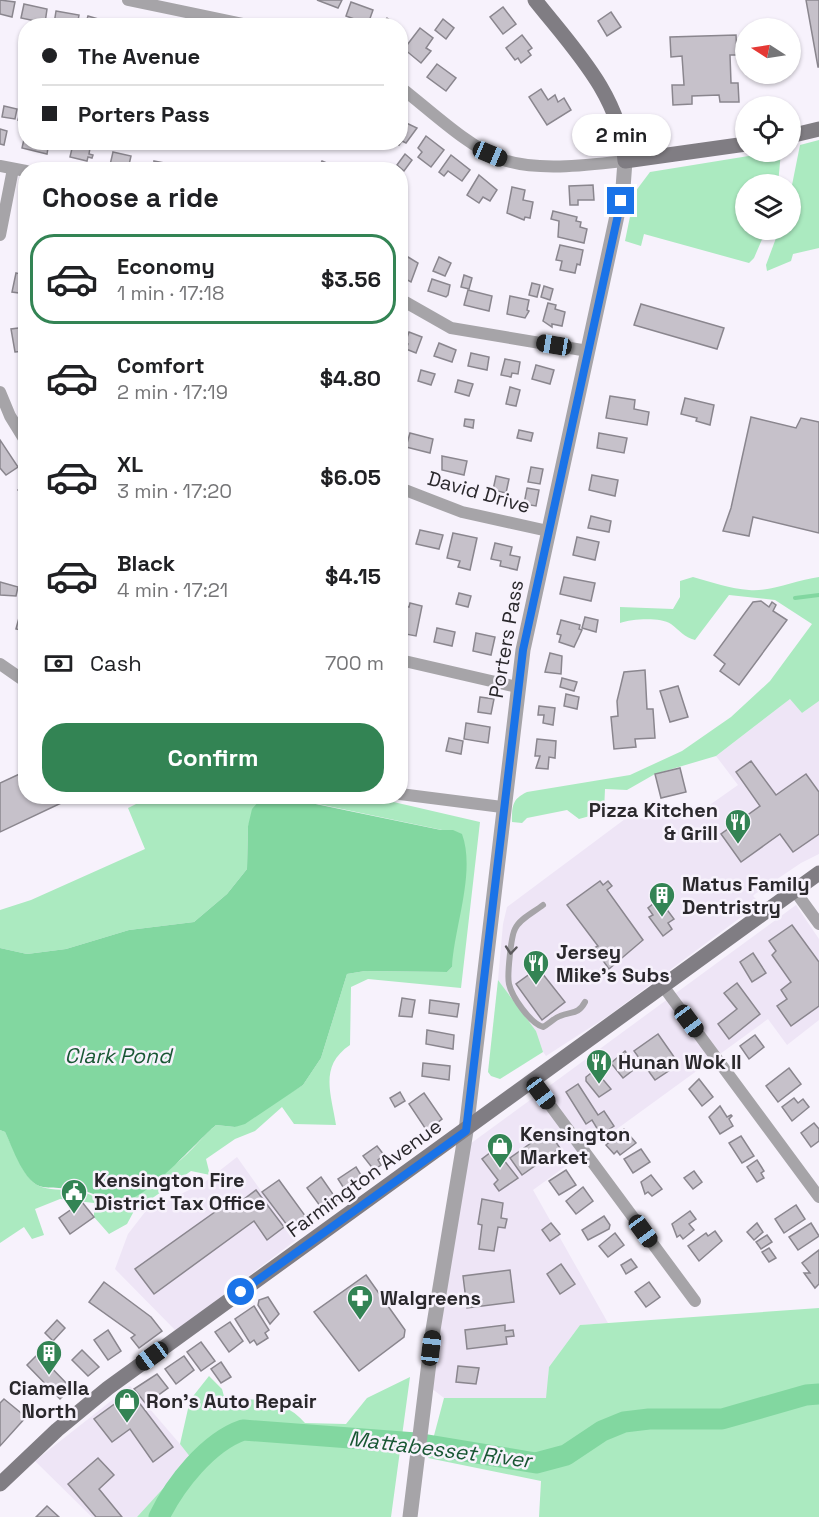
<!DOCTYPE html>
<html lang="en">
<head>
<meta charset="utf-8">
<style>
	body { margin:0; font-family:"Space Grotesk",sans-serif; background:#f2f2f2; color:#202124; height:100vh; display:flex; flex-direction:column; font-size:22px; white-space:nowrap }
	* { box-sizing:border-box; margin:0 }
	p { font-size:20px; color:#757577 }
	.icon { flex:none; width:33px; height:33px; fill:none; stroke:currentColor; stroke-width:2; stroke-linecap:round; stroke-linejoin:round }
	.map { position:relative; flex:1; overflow:hidden }
	.drawer { position:absolute; left:18px; top:162px; width:390px; height:642px; display:flex; flex-direction:column; background:#fff; border-radius:24px; box-shadow:0 2px 4px #0004 }
	.drawer>* { flex:none }
	.guide { position:absolute; left:18px; top:18px; width:390px; height:132px; border-radius:24px; box-shadow:0 2px 4px #0004; display:grid; align-content:center; height:132px; padding:0 24px; background:#fff }
	.needle { width:39px; rotate:282deg }
	.buttons { position:absolute; left:735px; top:18px; display:grid; gap:12px }
	.buttons a { display:grid; place-items:center; width:66px; height:66px; border-radius:50%; background:#fff; box-shadow:0 2px 4px #0004; font-size:30px }
	.end { position:absolute; width:27px; height:27px; margin:-14px; border:8px solid #1a73e8; background:#fff; box-shadow:0 0 0 3px #fff }
	.from { border-radius:50% }
	.bubble { position:absolute; height:42px; border-radius:21px; background:#fff; box-shadow:0 2px 4px #0004; font-size:20px; font-weight:700; line-height:42px; text-align:center }
	.car { position:absolute; width:18px; height:36px; margin:-18px -9px; border-radius:8px; box-shadow:0 0 4px 2px #0007; background:linear-gradient(#222 24%,#8ab4d8 0 40%,#222 0 76%,#8ab4d8 0 86%,#222 0) }
	.guide b { display:flex; align-items:center; gap:21px; height:57px; font-size:22px }
	.guide b+b { border-top:2px solid #e0e0e0 }
	.guide i { width:15px; height:15px; background:#202124 }
	ul { padding:0; list-style:none }
	li { display:flex; align-items:center; gap:18px; height:90px; margin:0 12px 9px; padding:0 12px; border:3px solid transparent; border-radius:24px }
	li div { flex:1 }
	li b { display:block; font-size:22px }
	li em { font-style:normal; font-weight:700 }
	li.selected { border-color:#338454 }
	li>.icon { width:54px; height:54px; stroke-width:1.5 }
	h2 { padding:0 24px; font-size:27px; line-height:72px }
	.pay { display:flex; align-items:center; gap:15px; height:66px; padding:0 24px; font-size:22px }
	.pay p { margin-inline-start:auto }
	.action { display:flex; gap:12px; margin-top:auto; padding:12px 24px }
	.action a { flex:1; height:69px; border-radius:24px; background:#338454; color:#fff; font-size:24px; font-weight:700; line-height:69px; text-align:center }
	.map>svg:first-child { display:block }
</style>
</head>
<body>
<div class="map">
<svg width="819" height="1517" viewBox="0 0 819 1517">
	<rect width="100%" height="100%" fill="#f7f2fc"/>
	<g fill="#eee5f6">
		<polygon points="791,698 802,713 819,701 819,854 801,863 755,894 753,896 760,903 608,1016 546,1056 539,1046 536,1031 498,980 503,924 507,907 625,819 694,816 738,785 716,756"/>
		<polygon points="796,905 819,939 819,1020 787,1045 768,1019 533,1190 608,1323 580,1325 549,1367 547,1398 444,1398 431,1388 470,1144"/>
		<polygon points="237,1157 296,1240 176,1331 115,1269 128,1234 145,1212 205,1182"/>
		<polygon points="130,1386 192,1458 137,1517 92,1517 35,1461"/>
	</g>
	<g fill="#abeac0">
		<polygon points="819,140 819,248 793,254 791,261 767,271 766,265 779,230 790,230 791,190 800,145"/>
		<polygon points="773,152 781,152 778,184 746,184 746,230 766,230 754,258 749,263 644,234 641,246 625,241 635,192 650,172"/>
		<path d="M693,577c18,5 38,12 56,13 21,2 47,-10 70,-13v124l-17,12 -12,-14 -74,57 -61,18 -28,16 -22,-1 -1,23 -25,7 -12,-9 -40,8 -5,5 -10,-1c0,-16 0,-23 15,-30l103,-17 52,-24 49,-34 39,-36 42,-57 -37,-24 -46,-5 -34,45c-11,-3 -15,-9 -24,-16 -11,-7 -39,-5 -51,-1v-16l53,2 7,-12v-16z"/>
		<polygon points="150,797 277,797 260,800 248,826 247,869 227,894 194,922 129,930 66,949 27,954 0,948 0,910 31,900 145,849 128,808"/>
		<path d="M285,797h87l108,25 -19,166 -93,-9 -17,8 -1,58c-31,21 -19,48 -14,80l-42,-1 -12,-17 -27,24 -20,8 -29,20 4,16 -19,-4 -57,40 -7,13 -18,10 -15,-17v-14l-34,-4 -25,10 9,26 -12,4 -8,-12 -24,16v-113l5,2c8,15 14,33 24,46 14,19 47,6 65,19 24,-9 52,-15 74,-28 19,-11 31,-30 48,-44l19,2 68,-42 18,-27 26,-84 18,-3 82,1 5,-5 1,-137h-11z"/>
		<polygon points="498,980 536,1031 543,1052 500,1079 491,1076 488,1072"/>
		<polygon points="819,1308 819,1517 539,1517 541,1481 428,1458 444,1398 546,1398 549,1367 580,1325"/>
		<path d="M209,1376l13,13 3,11c29,-3 61,0 80,23l41,1 21,-26 43,-21 -19,140h-254l54,-59 -11,-14 10,-44z"/>
	</g>
	<path fill="#82d7a0" d="M277,796l164,34h12l9,4c14,38 -8,93 -10,133l-5,5 -82,-1 -18,3 -26,84 -18,27 -58,39 -10,3 -19,-2c-20,17 -68,73 -92,76 -16,2 -26,-6 -39,-10 -13,-4 -29,-2 -42,-4 -19,-3 -30,-39 -38,-55l-5,-2v-182l27,6 39,-5 63,-19 65,-8 33,-28 20,-25 1,-43 4,-17 8,-9z"/>
	<g fill="none" stroke-linecap="round" stroke-linejoin="round">
		<polyline stroke="#82d7a0" stroke-width="4" points="795,598 819,595"/>
		<path stroke="#82d7a0" stroke-width="21" d="M159,1517c16,-33 49,-75 84,-87l173,13 120,20 30,-8 36,-24 22,-9 25,-3h73l84,-24 13,-1"/>
	</g>
	<g fill="#c6c1ca" stroke="#8a868e" stroke-width="1.5">
		<polygon points="0,0 15,2 12,17 0,14"/>
		<polygon points="317,0 342,0 338,8"/>
		<polygon points="806,0 819,0 819,67 818,67"/>
		<polygon points="351,2 373,10 368,24 346,16"/>
		<polygon points="24,4 47,9 45,23 21,18"/>
		<polygon points="503,7 516,24 503,34 490,17"/>
		<polygon points="56,11 79,15 77,26 54,24"/>
		<polygon points="611,12 621,27 607,36 598,21"/>
		<polygon points="88,16 112,23 111,26 85,26"/>
		<polygon points="387,18 398,26 381,26"/>
		<polygon points="443,19 454,28 446,39 435,30"/>
		<polygon points="420,28 433,38 426,48 431,51 421,63 404,49"/>
		<polygon points="522,35 532,48 528,51 531,55 521,63 518,58 515,60 506,48"/>
		<polygon points="736,35 737,55 730,55 731,83 738,83 739,102 720,102 719,95 692,96 692,104 673,105 672,85 684,85 682,56 671,57 670,37"/>
		<polygon points="437,64 456,78 446,91 427,77"/>
		<polygon points="541,89 548,100 555,95 558,102 564,98 571,110 547,125 529,97"/>
		<polygon points="4,106 17,109 15,119 2,117"/>
		<polygon points="21,108 26,109 26,121 18,120"/>
		<polygon points="400,120 417,128 406,143 402,141 399,145 396,142 400,142"/>
		<polygon points="0,129 7,131 4,145 0,144"/>
		<polygon points="25,135 26,142 49,142 47,154 22,148"/>
		<polygon points="426,136 444,150 431,167 418,157 422,152 418,148"/>
		<polygon points="78,142 86,142 85,147 90,148 89,154 93,155 92,158 88,157 87,161 70,157 73,144 77,145"/>
		<polygon points="236,142 249,142 248,149 235,147"/>
		<polygon points="113,152 131,156 128,169 110,165"/>
		<polygon points="405,154 412,160 404,171 397,165"/>
		<polygon points="451,155 470,170 462,181 448,171 444,176 439,172"/>
		<polygon points="154,161 191,168 191,170 153,170"/>
		<polygon points="322,161 331,165 329,170 318,170"/>
		<polygon points="479,175 497,190 490,201 483,197 479,203 467,195"/>
		<polygon points="593,185 594,200 578,200 578,205 570,205 569,186"/>
		<polygon points="512,187 525,190 523,200 533,202 530,218 525,217 524,220 507,213"/>
		<polygon points="553,211 577,217 576,221 581,222 580,227 587,229 584,243 558,237 559,221 551,219"/>
		<polygon points="22,240 26,240 26,254 20,253"/>
		<polygon points="560,245 583,250 580,265 577,264 575,273 560,270 562,261 556,260"/>
		<polygon points="408,257 418,263 411,282 400,276 400,263 405,263"/>
		<polygon points="439,257 451,263 445,276 433,271"/>
		<polygon points="16,273 26,275 26,294 12,292"/>
		<polygon points="464,275 472,278 469,289 461,287"/>
		<polygon points="432,279 450,285 448,295 446,297 428,291"/>
		<polygon points="532,283 540,285 537,297 529,295"/>
		<polygon points="544,286 553,289 550,300 541,297"/>
		<polygon points="468,290 492,296 489,311 464,305"/>
		<polygon points="510,296 529,300 527,310 529,311 525,318 507,314"/>
		<polygon points="548,303 556,305 555,309 565,312 562,326 552,324 552,327 543,321"/>
		<polygon points="641,304 724,328 717,349 634,325"/>
		<polygon points="26,327 26,351 15,352 11,329"/>
		<polygon points="409,332 422,337 416,353 406,349 408,344 405,343"/>
		<polygon points="439,343 456,350 452,362 434,356"/>
		<polygon points="471,353 489,357 487,370 468,366"/>
		<polygon points="505,359 520,362 518,374 512,373 511,377 501,375"/>
		<polygon points="536,365 554,370 550,384 532,379"/>
		<polygon points="421,370 435,374 431,385 418,381"/>
		<polygon points="458,380 473,384 469,396 455,392"/>
		<polygon points="510,387 520,390 516,406 506,404"/>
		<polygon points="610,396 635,400 634,409 649,412 647,425 606,418"/>
		<polygon points="685,398 714,405 710,425 696,421 697,418 681,414"/>
		<polygon points="751,417 796,428 801,418 819,422 819,533 753,517 749,536 723,531 731,508"/>
		<polygon points="465,419 474,420 473,428 464,426"/>
		<polygon points="519,430 533,433 531,441 517,438"/>
		<polygon points="410,433 433,439 430,453 406,447"/>
		<polygon points="599,433 627,438 624,453 597,448"/>
		<polygon points="0,440 18,467 6,475 0,468"/>
		<polygon points="442,456 467,461 464,475 442,470"/>
		<polygon points="531,467 543,469 540,484 528,482"/>
		<polygon points="592,475 618,480 615,496 589,490"/>
		<polygon points="496,476 509,479 506,493 493,490"/>
		<polygon points="26,482 26,498 18,490"/>
		<polygon points="527,488 539,490 536,506 524,504"/>
		<polygon points="591,516 611,521 609,532 588,528"/>
		<polygon points="400,524 407,526 404,541 400,540"/>
		<polygon points="420,530 443,535 439,549 416,544"/>
		<polygon points="453,533 477,538 470,570 458,567 460,561 447,558"/>
		<polygon points="577,537 599,542 595,560 573,555"/>
		<polygon points="495,543 512,547 510,555 520,557 517,570 500,566 501,561 491,559"/>
		<polygon points="564,577 595,583 591,601 560,594"/>
		<polygon points="0,582 18,587 16,596 0,595"/>
		<polygon points="459,593 471,596 468,607 456,604"/>
		<polygon points="761,601 769,607 772,602 776,605 773,611 787,620 739,685 720,671 725,664 714,655 753,602"/>
		<polygon points="410,603 422,606 416,636 400,633 400,611 403,612 404,606 409,607"/>
		<polygon points="20,614 26,616 26,631 16,629"/>
		<polygon points="585,617 598,620 596,632 582,628"/>
		<polygon points="561,620 580,625 579,629 582,630 574,647 559,642 561,635 557,634"/>
		<polygon points="437,628 455,632 452,646 434,642"/>
		<polygon points="476,633 495,637 491,655 473,651"/>
		<polygon points="550,653 562,656 561,674 545,672"/>
		<polygon points="645,670 647,709 653,709 655,738 635,739 636,747 614,749 611,717 618,716 617,701 624,672"/>
		<polygon points="562,678 577,682 574,691 560,687"/>
		<polygon points="678,686 688,717 670,722 660,691"/>
		<polygon points="566,694 579,697 577,709 564,706"/>
		<polygon points="480,697 494,699 491,714 478,712"/>
		<polygon points="539,706 555,708 553,725 543,723 544,715 538,715"/>
		<polygon points="466,723 490,727 488,743 464,739"/>
		<polygon points="449,738 463,741 461,754 446,751"/>
		<polygon points="537,739 556,741 555,758 549,757 548,769 536,768 540,756 535,756"/>
		<polygon points="751,761 776,795 806,774 819,792 819,834 793,852 780,834 741,862 721,834 760,806 736,772"/>
		<polygon points="680,768 686,792 661,798 655,774"/>
		<polygon points="26,771 26,796 76,796 0,832 0,783"/>
		<polygon points="600,881 603,885 608,881 612,886 607,890 643,940 609,969 594,948 598,946 567,905"/>
		<polygon points="659,899 674,919 668,923 672,929 663,936 649,917 653,915 648,908"/>
		<polygon points="792,925 819,962 819,1006 791,1026 777,1006 787,999 781,990 791,982 772,955 776,951 769,941"/>
		<polygon points="753,953 766,973 752,982 740,962"/>
		<polygon points="538,968 565,1002 542,1020 516,984"/>
		<polygon points="737,983 760,1014 729,1039 718,1024 737,1009 724,993"/>
		<polygon points="402,998 415,1000 412,1017 399,1016"/>
		<polygon points="430,1000 459,1004 457,1017 429,1013"/>
		<polygon points="427,1030 454,1035 453,1049 426,1044"/>
		<polygon points="658,1034 679,1064 655,1080 634,1051"/>
		<polygon points="755,1035 764,1047 749,1059 740,1046"/>
		<polygon points="625,1051 637,1067 623,1078 611,1063"/>
		<polygon points="423,1063 450,1066 449,1080 422,1076"/>
		<polygon points="789,1068 801,1084 778,1102 766,1086"/>
		<polygon points="595,1070 611,1089 599,1097 586,1081 586,1077"/>
		<polygon points="699,1079 713,1097 702,1106 689,1089"/>
		<polygon points="578,1084 598,1115 604,1111 614,1126 601,1135 592,1120 586,1124 566,1092"/>
		<polygon points="400,1092 405,1101 395,1107 390,1098"/>
		<polygon points="424,1093 442,1119 427,1131 409,1104"/>
		<polygon points="794,1098 798,1103 803,1099 809,1107 792,1121 782,1107"/>
		<polygon points="720,1106 727,1117 731,1115 732,1116 729,1119 733,1126 720,1134 709,1117"/>
		<polygon points="814,1123 819,1129 819,1141 811,1147 801,1133"/>
		<polygon points="624,1129 636,1143 620,1155 617,1151 614,1154 606,1145"/>
		<polygon points="548,1131 560,1148 522,1175 510,1158"/>
		<polygon points="741,1136 754,1156 742,1163 729,1143"/>
		<polygon points="377,1146 384,1155 378,1160 381,1165 374,1170 363,1156"/>
		<polygon points="495,1149 518,1178 499,1191 494,1184 498,1180 482,1159"/>
		<polygon points="641,1149 650,1162 633,1173 624,1159"/>
		<polygon points="757,1160 764,1171 761,1173 764,1178 757,1182 747,1167"/>
		<polygon points="356,1167 361,1175 356,1179 357,1182 345,1190 338,1179"/>
		<polygon points="566,1170 576,1185 559,1195 549,1181"/>
		<polygon points="694,1171 702,1182 693,1189 684,1178"/>
		<polygon points="651,1175 662,1189 652,1196 648,1192 645,1194 641,1182"/>
		<polygon points="321,1177 337,1200 323,1210 307,1188"/>
		<polygon points="279,1180 306,1217 290,1229 262,1192"/>
		<polygon points="583,1187 593,1201 576,1214 566,1201"/>
		<polygon points="256,1190 284,1227 267,1240 254,1221 154,1294 135,1269 236,1197 240,1202"/>
		<polygon points="482,1199 503,1203 501,1218 507,1219 505,1228 498,1227 494,1251 479,1249 482,1225 478,1224"/>
		<polygon points="82,1202 94,1217 70,1234 59,1218"/>
		<polygon points="796,1205 805,1219 784,1233 775,1219"/>
		<polygon points="690,1211 696,1219 689,1224 694,1230 683,1239 680,1235 677,1237 672,1224"/>
		<polygon points="604,1216 610,1225 609,1229 588,1240 582,1230"/>
		<polygon points="551,1223 560,1234 550,1241 542,1230"/>
		<polygon points="757,1223 763,1232 754,1240 747,1232"/>
		<polygon points="811,1223 819,1236 798,1250 789,1237"/>
		<polygon points="715,1231 722,1241 699,1261 688,1246 706,1233 708,1236"/>
		<polygon points="615,1233 624,1245 608,1257 599,1246"/>
		<polygon points="767,1235 772,1242 761,1249 756,1242"/>
		<polygon points="769,1248 776,1258 769,1262 762,1252"/>
		<polygon points="819,1250 819,1284 815,1288 804,1273 810,1273 802,1263"/>
		<polygon points="631,1259 637,1267 626,1274 621,1265"/>
		<polygon points="561,1264 575,1284 560,1294 547,1274"/>
		<polygon points="510,1270 514,1302 467,1308 463,1276"/>
		<polygon points="366,1275 405,1330 404,1337 359,1371 314,1312"/>
		<polygon points="104,1282 151,1317 162,1331 139,1348 131,1338 135,1335 89,1302"/>
		<polygon points="649,1282 660,1297 646,1307 635,1292"/>
		<polygon points="268,1297 279,1314 270,1324 258,1305 259,1300"/>
		<polygon points="254,1306 269,1330 265,1333 268,1338 257,1345 254,1340 250,1343 235,1319"/>
		<polygon points="57,1320 65,1328 53,1341 45,1333"/>
		<polygon points="230,1322 243,1341 229,1352 215,1332"/>
		<polygon points="505,1325 505,1331 513,1330 514,1336 506,1337 507,1344 467,1349 465,1330"/>
		<polygon points="108,1330 121,1351 108,1360 94,1340"/>
		<polygon points="201,1342 215,1361 201,1371 187,1352"/>
		<polygon points="82,1350 99,1367 88,1376 72,1360"/>
		<polygon points="38,1354 71,1388 60,1399 27,1365"/>
		<polygon points="184,1356 194,1370 176,1384 165,1369"/>
		<polygon points="221,1362 231,1377 221,1383 211,1369"/>
		<polygon points="458,1366 479,1368 476,1384 456,1382"/>
		<polygon points="157,1374 168,1388 146,1404 134,1389"/>
		<polygon points="131,1392 173,1447 153,1462 130,1429 112,1442 94,1419"/>
		<polygon points="4,1399 26,1417 0,1446 0,1403"/>
		<polygon points="98,1458 114,1475 99,1489 122,1517 96,1517 68,1484"/>
		<polygon points="47,1506 59,1517 36,1517"/>
	</g>
	<g fill="none" stroke-linecap="round" stroke-linejoin="round">
		<path stroke="#a6a4a8" stroke-width="6" d="M543,905c-9,7 -24,14 -28,24 -4,7 -8,47 -6,55 3,13 21,39 34,43 6,-3 11,-9 17,-11 12,-5 18,-1 25,-14"/>
		<g stroke="#a6a4a8" stroke-width="12">
			<polyline points="128,0 253,26"/>
			<path d="M400,87c30,23 67,59 101,72 33,13 89,6 124,2"/>
			<polyline points="0,166 26,171"/>
			<polyline points="0,235 13,169"/>
			<polyline points="400,299 451,328 588,351"/>
			<polyline points="0,392 10,416 26,442"/>
			<polyline points="400,488 462,512 548,531"/>
			<polyline points="400,660 517,687"/>
			<polyline points="0,664 26,682"/>
			<polyline points="400,794 502,807"/>
			<polyline points="795,891 819,924"/>
			<polyline points="663,986 819,1197"/>
			<polyline points="533,1082 695,1301"/>
		</g>
		<polyline stroke="#a6a4a8" stroke-width="15" points="410,1517 433,1330 466,1131 523,650 623,188 625,161"/>
		<g stroke="#807d83" stroke-width="15">
			<path d="M535,0c38,48 86,96 90,161l121,-17"/>
			<polyline points="790,136 819,129"/>
			<polyline points="0,1484 57,1430 108,1388 819,873"/>
		</g>
	</g>
	<defs><path id="oneway-chevron" d="M-2-3.5L2.5 0L-2 3.5" fill="none" stroke-width="1.6" stroke-linecap="round" stroke-linejoin="round" transform="scale(1.5)"/></defs>
	<use stroke="#5c5a5e" href="#oneway-chevron" transform="translate(511 950) rotate(95)"/>
	<g fill="none" stroke-linecap="round" stroke-linejoin="round">
		<polyline stroke="#1a73e8" stroke-width="8" points="241,1292 466,1131 523,650 621,201"/>
	</g>
	<defs>
		<g id="restaurant-pin" transform="scale(1.35)"><path d="M0 17L-7.5 6A9.5 9.5 0 1 1 7.5 6Z" fill="#338454" stroke="#f7f2fc"/><path d="M-5-6h1v4h1v-4h1v4h1v-4h1v5L-1.5 .5V6h-2V.5L-5-1ZM5-6V6H3V1.5H1.5Q1.5-4 5-6Z" fill="#fff"/></g>
		<g id="building-pin" transform="scale(1.35)"><path d="M0 17L-7.5 6A9.5 9.5 0 1 1 7.5 6Z" fill="#338454" stroke="#f7f2fc"/><path d="M-4-6H4V6H1V3H-1V6H-4ZM-2.5-4.3h1.7v1.8h-1.7ZM.8-4.3h1.7v1.8H.8ZM-2.5-1h1.7V.8h-1.7ZM.8-1h1.7V.8H.8Z" fill="#fff"/></g>
		<g id="shop-pin" transform="scale(1.35)"><path d="M0 17L-7.5 6A9.5 9.5 0 1 1 7.5 6Z" fill="#338454" stroke="#f7f2fc"/><path d="M-5-2.5h2.3a2.7 3.5 0 0 1 5.4 0H5L5.5 6h-11ZM-1.5-2.5h3a1.5 2.3 0 0 0-3 0Z" fill="#fff"/></g>
		<g id="civic-pin" transform="scale(1.35)"><path d="M0 17L-7.5 6A9.5 9.5 0 1 1 7.5 6Z" fill="#338454" stroke="#f7f2fc"/><path d="M-.6-6.5H3V-4.5H.6V-3L4-1V1h2V6H-6V1h2V-1L-.6-3ZM-1.2 2.5V6h2.4V2.5Z" fill="#fff"/></g>
		<g id="pharmacy-pin" transform="scale(1.35)"><path d="M0 17L-7.5 6A9.5 9.5 0 1 1 7.5 6Z" fill="#338454" stroke="#f7f2fc"/><path d="M-2-6h4v4h4v4h-4v4h-4v-4h-4v-4h4Z" fill="#fff"/></g>
	</defs>
	<g fill-rule="evenodd">
		<use href="#restaurant-pin" x="738" y="822"/>
		<use href="#building-pin" x="662" y="895"/>
		<use href="#restaurant-pin" x="536" y="963"/>
		<use href="#restaurant-pin" x="599" y="1062"/>
		<use href="#shop-pin" x="500" y="1146"/>
		<use href="#civic-pin" x="74" y="1192"/>
		<use href="#pharmacy-pin" x="360" y="1298"/>
		<use href="#building-pin" x="49" y="1353"/>
		<use href="#shop-pin" x="127" y="1401"/>
	</g>
	<g text-anchor="middle" dominant-baseline="central" stroke-width="5" stroke-linejoin="round" paint-order="stroke">
		<g font-size="20" fill="#2a282c" stroke="#f7f2fc">
			<text transform="translate(479 492) rotate(16)">David Drive</text>
			<text transform="translate(506 639) rotate(-80)">Porters Pass</text>
			<text transform="translate(364 1178) rotate(-36)">Farmington Avenue</text>
		</g>
		<g font-size="20" font-weight="bold" fill="#2a282c" stroke="#f7f2fc" text-anchor="start">
			<text x="718" y="810" text-anchor="end">Pizza Kitchen<tspan x="718" dy="23">&amp; Grill</tspan></text>
			<text x="682" y="884">Matus Family<tspan x="682" dy="23">Dentristry</tspan></text>
			<text x="556" y="952">Jersey<tspan x="556" dy="23">Mike's Subs</tspan></text>
			<text x="618" y="1062">Hunan Wok II</text>
			<text x="520" y="1134">Kensington<tspan x="520" dy="23">Market</tspan></text>
			<text x="94" y="1180">Kensington Fire<tspan x="94" dy="23">District Tax Office</tspan></text>
			<text x="380" y="1298">Walgreens</text>
			<text x="49" y="1388" text-anchor="middle">Ciamella<tspan x="49" dy="23">North</tspan></text>
			<text x="146" y="1401">Ron's Auto Repair</text>
		</g>
		<g font-size="21" font-style="italic" fill="#195734" stroke="#f7f2fc">
			<text x="118" y="1055">Clark Pond</text>
			<text transform="translate(440 1449) rotate(7)">Mattabesset River</text>
		</g>
	</g>
</svg>
<div class="buttons">
<a><svg class="needle" viewBox="-14 -14 28 28"><path d="M0-13l5 13h-10z" fill="#e53935"/><path d="M0 13l5-13h-10z" fill="#757577"/></svg></a>
<a><svg class="icon" aria-label="locate" viewBox="0 0 24 24"><circle cx="12" cy="12" r="6"/><path d="M12 2v4M12 18v4M2 12h4M18 12h4"/></svg></a>
<a><svg class="icon" aria-label="layers" viewBox="0 0 24 24"><path d="M12 4l9 5-9 5-9-5zM3 14l9 5 9-5"/></svg></a>
</div>
<i class="end from" style="left:241px;top:1292px"></i>
<i class="end" style="left:621px;top:201px"></i>
<div class="bubble" style="left:572px;top:114px;width:99px">2 min</div>
<i class="car" style="left:490px;top:154px;rotate:113deg"></i>
<i class="car" style="left:554px;top:345px;rotate:280deg"></i>
<i class="car" style="left:689px;top:1021px;rotate:143deg"></i>
<i class="car" style="left:541px;top:1093px;rotate:143deg"></i>
<i class="car" style="left:643px;top:1231px;rotate:144deg"></i>
<i class="car" style="left:431px;top:1348px;rotate:7deg"></i>
<i class="car" style="left:152px;top:1356px;rotate:234deg"></i>
<div class="guide">
<b><i class="from"></i>The Avenue</b>
<b><i></i>Porters Pass</b>
</div>
<section class="drawer">
<h2>Choose a ride</h2>
<ul>
<li class="selected"><svg class="icon" aria-label="car" viewBox="0 0 24 24"><path d="M5 17H2v-5l4-1 3-4h7l3 4 3 1v5h-3M9 17h6M6 11h13"/><circle cx="7" cy="17" r="2"/><circle cx="17" cy="17" r="2"/></svg><div><b>Economy</b><p>1 min · 17:18</p></div><em>$3.56</em></li>
<li><svg class="icon" aria-label="car" viewBox="0 0 24 24"><path d="M5 17H2v-5l4-1 3-4h7l3 4 3 1v5h-3M9 17h6M6 11h13"/><circle cx="7" cy="17" r="2"/><circle cx="17" cy="17" r="2"/></svg><div><b>Comfort</b><p>2 min · 17:19</p></div><em>$4.80</em></li>
<li><svg class="icon" aria-label="car" viewBox="0 0 24 24"><path d="M5 17H2v-5l4-1 3-4h7l3 4 3 1v5h-3M9 17h6M6 11h13"/><circle cx="7" cy="17" r="2"/><circle cx="17" cy="17" r="2"/></svg><div><b>XL</b><p>3 min · 17:20</p></div><em>$6.05</em></li>
<li><svg class="icon" aria-label="car" viewBox="0 0 24 24"><path d="M5 17H2v-5l4-1 3-4h7l3 4 3 1v5h-3M9 17h6M6 11h13"/><circle cx="7" cy="17" r="2"/><circle cx="17" cy="17" r="2"/></svg><div><b>Black</b><p>4 min · 17:21</p></div><em>$4.15</em></li>
</ul>
<div class="pay"><svg class="icon" aria-label="cash" viewBox="0 0 24 24"><path d="M3 7h18v10H3z"/><circle cx="12" cy="12" r="2"/></svg>Cash<p>700 m</p></div>
<div class="action"><a>Confirm</a></div>
</section>
</div>
</body>
</html>
